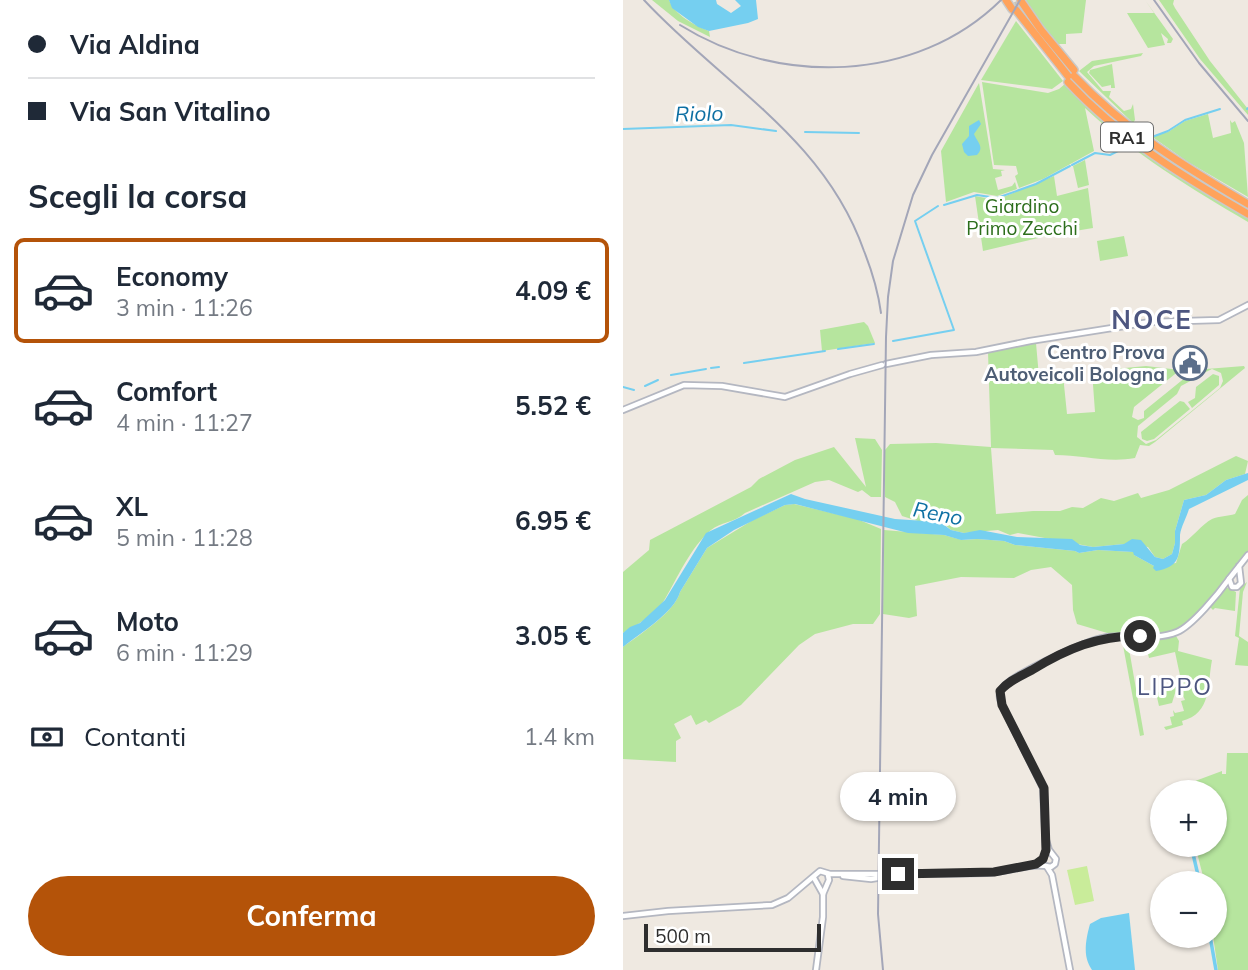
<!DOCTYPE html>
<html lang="it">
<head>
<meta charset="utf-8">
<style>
	body { margin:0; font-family:Mulish,sans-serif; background:#f2f2f3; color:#1f2937; height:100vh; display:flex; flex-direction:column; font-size:26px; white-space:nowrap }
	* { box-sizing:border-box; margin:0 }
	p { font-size:23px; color:#747a83 }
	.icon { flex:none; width:38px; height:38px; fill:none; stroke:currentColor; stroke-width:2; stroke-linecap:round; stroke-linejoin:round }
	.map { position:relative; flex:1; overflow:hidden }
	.side { display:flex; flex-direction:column; background:#fff; width:623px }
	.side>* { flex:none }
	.banner { display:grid; align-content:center; height:154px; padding:0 28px; background:#fff }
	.buttons { position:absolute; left:527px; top:780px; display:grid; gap:14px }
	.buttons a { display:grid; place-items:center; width:77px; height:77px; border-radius:50%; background:#fff; box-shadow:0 2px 5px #0004; font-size:35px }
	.scale { position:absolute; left:21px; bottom:18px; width:177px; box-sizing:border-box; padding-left:7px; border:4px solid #2e2e2e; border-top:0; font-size:19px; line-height:24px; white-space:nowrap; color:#2e2e2e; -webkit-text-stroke:5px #fff; paint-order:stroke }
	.end { position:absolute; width:32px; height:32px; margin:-16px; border:9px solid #2e2e2e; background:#fff; box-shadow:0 0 0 4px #fff }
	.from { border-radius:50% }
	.bubble { position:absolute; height:49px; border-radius:24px; background:#fff; box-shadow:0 2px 5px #0004; font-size:23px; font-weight:700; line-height:49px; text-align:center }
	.banner b { display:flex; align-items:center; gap:24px; height:66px; font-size:26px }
	.banner b+b { border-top:2px solid #e0e1e3 }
	.banner i { width:18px; height:18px; background:#1f2937 }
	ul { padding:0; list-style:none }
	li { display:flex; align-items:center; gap:21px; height:105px; margin:0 14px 10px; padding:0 14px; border:4px solid transparent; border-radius:10px }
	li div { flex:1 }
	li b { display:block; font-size:26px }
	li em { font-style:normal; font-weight:700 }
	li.current { border-color:#b45309 }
	li>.icon { width:63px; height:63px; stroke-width:1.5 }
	h2 { padding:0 28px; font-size:32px; line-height:84px }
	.pay { display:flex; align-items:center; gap:18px; height:77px; padding:0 28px; font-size:26px }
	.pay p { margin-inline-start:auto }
	.cta { display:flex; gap:14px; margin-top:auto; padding:14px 28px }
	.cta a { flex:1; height:80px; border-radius:42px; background:#b45309; color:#fff; font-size:28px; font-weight:700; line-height:80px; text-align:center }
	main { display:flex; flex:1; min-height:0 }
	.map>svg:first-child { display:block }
</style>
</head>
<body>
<main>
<section class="side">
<div class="banner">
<b><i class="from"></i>Via Aldina</b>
<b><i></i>Via San Vitalino</b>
</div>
<h2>Scegli la corsa</h2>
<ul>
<li class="current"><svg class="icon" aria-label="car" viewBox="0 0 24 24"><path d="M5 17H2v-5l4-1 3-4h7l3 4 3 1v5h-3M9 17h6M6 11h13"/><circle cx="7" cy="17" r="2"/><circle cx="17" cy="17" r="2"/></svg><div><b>Economy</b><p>3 min · 11:26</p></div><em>4.09 €</em></li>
<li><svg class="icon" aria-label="car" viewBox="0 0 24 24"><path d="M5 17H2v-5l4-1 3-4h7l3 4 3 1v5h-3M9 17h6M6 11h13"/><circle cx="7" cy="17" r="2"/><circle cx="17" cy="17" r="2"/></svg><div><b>Comfort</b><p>4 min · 11:27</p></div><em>5.52 €</em></li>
<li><svg class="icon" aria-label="car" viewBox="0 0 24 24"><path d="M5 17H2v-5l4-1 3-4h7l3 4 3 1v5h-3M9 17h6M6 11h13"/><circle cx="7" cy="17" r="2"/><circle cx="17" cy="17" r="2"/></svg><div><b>XL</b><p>5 min · 11:28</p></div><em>6.95 €</em></li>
<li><svg class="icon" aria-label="car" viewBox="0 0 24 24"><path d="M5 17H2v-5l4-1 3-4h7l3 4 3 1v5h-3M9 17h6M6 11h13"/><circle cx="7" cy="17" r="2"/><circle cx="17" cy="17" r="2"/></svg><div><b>Moto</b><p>6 min · 11:29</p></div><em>3.05 €</em></li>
</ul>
<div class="pay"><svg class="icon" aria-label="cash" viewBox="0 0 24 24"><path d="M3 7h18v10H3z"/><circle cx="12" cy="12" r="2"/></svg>Contanti<p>1.4 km</p></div>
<div class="cta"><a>Conferma</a></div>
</section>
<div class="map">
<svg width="625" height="970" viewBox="0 0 625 970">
	<rect width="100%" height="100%" fill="#efe9e1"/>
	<g fill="#b6e59e">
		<path d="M29,0h17c6,15 25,25 40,31l1,6 -32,-16z"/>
		<polygon points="401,0 463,0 459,33 443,34 443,44 432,44"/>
		<polygon points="522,0 550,39 548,43 544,43 545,39 538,33 542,45 525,48 504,13 531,13"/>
		<polygon points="536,0 551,0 550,4 552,8 587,61 625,109 625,115 577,59"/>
		<polygon points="393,21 440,81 429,89 358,80"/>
		<polygon points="520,53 518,56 471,66 464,72 480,91 488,91 486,97 501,111 508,109 510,104 512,120 510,123 456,71 469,61"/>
		<polygon points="489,64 492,88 488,88 488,85 479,87 466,73 467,70"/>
		<path d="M359,82l66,11 11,-4 7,-6 46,45 53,41 83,49v4c-58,-34 -114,-68 -163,-114l9,43 -51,28 -24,9 -4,-12 3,-2 -2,-8 -22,-1z"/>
		<polygon points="356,83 370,169 382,170 378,171 379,176 372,178 375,190 389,186 392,182 394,189 374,196 351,192 323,202 318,151"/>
		<polygon points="585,114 590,138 608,133 607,120 609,123 612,121 621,143 625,197 565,162 528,136 545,132 562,121"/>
		<polygon points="462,160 466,185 455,188 450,166"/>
		<polygon points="431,176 434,196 465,188 470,228 428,235 360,251 352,196 373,200"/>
		<polygon points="501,236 505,256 477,261 474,241"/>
		<polygon points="241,322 245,326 252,343 199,351 197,330"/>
		<path d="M413,343l3,34 24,-2 4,39 28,-2 -3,-41 54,-5 34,4 -46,37 -2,10 6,3 6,-2v-7l42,-34 9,-1 1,2 -15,8 -4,8 -39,32 -1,11 9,7 10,-4 64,-52 3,-7 -2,-8 -9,-4 -12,6 6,-6 38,-3 1,2 -90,74 -6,4 -9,-1 -5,13c-27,5 -53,-3 -80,-3l-2,-5 -62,-2 5,66 37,-3h27l12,-4 11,1 18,-10 13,3 24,-8 3,5 28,-8 67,-34 12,5 -3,13 -19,6 -20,15 -22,5 -9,31v12l-3,11 -9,5 -8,-2 -7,-10 -24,-3 -31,3 -75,-14 -8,2 -12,-5 -34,3 -13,-3 -8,-7 -25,-2 -16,-5 -7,-14 -10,-5v-47l5,-6 46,-1 55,4 -3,-95z"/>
		<polygon points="590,374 596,376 596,385 569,408 565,402 572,398 573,387"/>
		<polygon points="557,401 561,402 567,409 531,439 524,441 519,439 518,432"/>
		<path d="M232,438l20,1 7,11 -1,47h-10l-9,-7 -4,2 -29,-12 -14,2 -70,31c-11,10 -25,9 -34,17 -21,18 -33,47 -46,69 -9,15 -28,26 -42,34v-61l26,-22 1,-10 101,-53 8,-8 36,-19 39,-13 32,40z"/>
		<path d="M625,495v58l-48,61 -26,20 -50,4 -47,-14 -4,-14 -1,-25 -21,-18 -20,3 -17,8 -53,-1 -46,9 2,30 -8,2 -26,-4 1,-84 60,5 18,5 15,-1 27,2 11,4 60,6 4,2 19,-3 36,2v3l20,11 22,-3 6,-19c10,-6 20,-20 30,-25 7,-3 16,-3 23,-5l7,-14z"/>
		<path d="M171,504l63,15 24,10 -1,85 -7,10h-20l-38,10 -16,11 -58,60 -32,18 -3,-3 -10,5 -5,-10 -17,9 7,14 -5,3v21l-53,-3v-112c16,-12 52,-35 57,-55l27,-44 46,-28 32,-15z"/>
		<polygon points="624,582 620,592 616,636 625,642 625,666 612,665 616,638 612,636 617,588"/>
		<polygon points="603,587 613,592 612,611 592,608 590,610 586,606"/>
		<path d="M553,636l3,5 -1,10 34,9c-5,26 0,53 -30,61l1,4 -17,5 -2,-3 8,-2 -2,-8 4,-1 -1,-6 2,3 9,-2 -3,-10 4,-1 -5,-11 -4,1 -4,13 -13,3 -3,-13 26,-8 -7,-33 -26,6 -3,-12 -18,-3 16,92 -4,1 -18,-96z"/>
		<polygon points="604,753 625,753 625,970 595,970 590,936 592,884 582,884 572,845 592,845 592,793 558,793 556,787 599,771 599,774 603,774"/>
	</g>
	<polygon fill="#c9ec9a" points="464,866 471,901 452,905 444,870"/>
	<g fill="#75cff0">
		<polygon points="46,0 93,0 94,4 108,13 118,6 112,0 133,0 135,19 125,23 86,31 75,27 49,8"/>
		<path d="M356,120l2,4 -7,10c3,8 11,13 3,21l-9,1 -4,-4 -2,-8 7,-8v-10z"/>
		<path d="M625,473v7l-59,29c-2,7 -8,18 -9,26 0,22 -1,32 -24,36l-3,-3 1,-2 -20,-11 -1,-3 -35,-2 -19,3 -4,-2 -60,-6 -11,-4 -27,-2 -16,1 -17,-5 -36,-2 -113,-29 -10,1 -51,25 -27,18 -27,44c-5,20 -41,42 -57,55v-14l7,-6 10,-4 25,-23 41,-67 85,-39 14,5 90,20 45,3 11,8 13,3 16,-3 37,7 55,2 8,6 13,2 31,-3 8,-5 9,1 14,17 8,2 9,-5 3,-11v-12l9,-31 22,-5 20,-15z"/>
		<path d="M506,913l6,57h-43c-10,-14 -6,-31 -2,-46l11,-6z"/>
	</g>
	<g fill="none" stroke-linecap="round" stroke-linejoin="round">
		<g stroke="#75cff0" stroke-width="2">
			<polyline points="624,109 625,108"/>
			<polyline points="0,129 108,125 153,131"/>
			<polyline points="182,132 236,133"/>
			<polyline points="529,137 545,131 562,120 597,109"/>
			<polyline points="449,165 472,153 487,155 503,147"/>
			<polyline points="321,205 354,195 374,198 413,184 447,166"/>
			<polyline points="270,341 331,330 292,221 315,206"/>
			<polyline points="215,349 251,344"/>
			<polyline points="121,363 202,351"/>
			<polyline points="88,368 96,367"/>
			<polyline points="48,375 83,369"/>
			<polyline points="22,386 35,380"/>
			<polyline points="0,387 11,390"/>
		</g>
		<g stroke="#75cff0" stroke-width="3.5">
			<polyline points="553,788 554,793"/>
			<polyline points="568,845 577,884"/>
			<polyline points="587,936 593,970"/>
		</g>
		<polyline stroke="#c8c4bd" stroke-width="7" stroke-dasharray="7 3.5" stroke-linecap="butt" points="394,1 396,5"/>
		<g stroke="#b4b7c1" stroke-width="8">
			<g id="secondary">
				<polyline points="263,364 308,355 353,352 407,341 527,322 596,320 625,305"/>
				<polyline points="0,410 61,385 99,386 162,397 227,374 259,365"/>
				<polyline points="616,566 618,583 614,587 609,587 606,579 625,555"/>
				<path d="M413,864l7,-5 3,-8 -3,-63 -41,-83c-2,-6 -4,-11 0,-16 9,-15 86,-49 105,-52 22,-3 49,4 70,-5 15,-6 42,-39 52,-53"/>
				<polyline points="424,867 429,875 447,970"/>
				<polyline points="220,876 248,879 266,876"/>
				<polyline points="191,878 200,894"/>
				<path d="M0,916l45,-5 104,-6 16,-7 32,-27 10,3c53,0 105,0 157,-1 24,-1 40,-11 64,-6l4,-3 1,-5 -7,-9 -3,-10"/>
				<polyline points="193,970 200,917 200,894 206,880 205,875"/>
			</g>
		</g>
		<g stroke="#c9c9c9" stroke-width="10">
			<g id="highway">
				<polyline points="383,0 389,9"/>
				<polyline points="398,1 418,30 451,70"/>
				<polyline points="393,10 445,76"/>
				<path d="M451,76c51,54 111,91 174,128"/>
				<path d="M445,82c52,56 114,94 180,132"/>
			</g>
		</g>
		<use href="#secondary" stroke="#fff" stroke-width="4.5"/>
		<use href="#highway" stroke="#ffa35c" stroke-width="7"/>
		<g stroke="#a3a6b8" stroke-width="2">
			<path d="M21,0c78,84 180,137 220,251 8,20 14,40 17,62"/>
			<polyline points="531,0 576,63 625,121"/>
			<path d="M57,25c97,61 236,59 321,-25"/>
			<polyline points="260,970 255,914 263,337 265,297 270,261 290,195 309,155 397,0"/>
		</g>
	</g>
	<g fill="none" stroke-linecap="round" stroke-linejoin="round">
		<path stroke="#2e2e2e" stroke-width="9" d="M275,874l96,-2 42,-8 7,-5 3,-9 -2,-62 -42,-83 -2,-14c8,-10 21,-15 32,-21 34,-21 67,-35 108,-34"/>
	</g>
	<defs>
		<g id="civic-ring" transform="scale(1.75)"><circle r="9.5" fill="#fff" stroke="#5c6f8a" stroke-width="1.5"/><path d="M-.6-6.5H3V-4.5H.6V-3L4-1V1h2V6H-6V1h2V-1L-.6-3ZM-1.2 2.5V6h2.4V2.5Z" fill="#5c6f8a"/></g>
	</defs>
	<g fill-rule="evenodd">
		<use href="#civic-ring" x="567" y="363"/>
	</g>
	<g text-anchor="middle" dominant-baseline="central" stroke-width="6" stroke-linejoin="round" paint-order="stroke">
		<rect fill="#fff" stroke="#6d6d6d" stroke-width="2" x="478" y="122.5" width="52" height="29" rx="5"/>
		<g font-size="18" font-weight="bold" fill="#2e2e2e">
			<text x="504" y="137">RA1</text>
		</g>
		<g font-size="19" fill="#2c6e1b" stroke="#fff">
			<text x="399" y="206">Giardino<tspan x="399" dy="22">Primo Zecchi</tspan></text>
		</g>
		<g font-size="19" font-weight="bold" fill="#4e5e75" stroke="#fff" text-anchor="end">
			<text x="542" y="352">Centro Prova<tspan x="542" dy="22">Autoveicoli Bologna</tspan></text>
		</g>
		<g font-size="21" font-style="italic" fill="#0d6fa3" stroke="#fff">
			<text transform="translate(76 113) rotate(-1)">Riolo</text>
			<text transform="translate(315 513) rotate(11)">Reno</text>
		</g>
		<g font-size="23" letter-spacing="2" fill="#4d5680" stroke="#fff">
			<text x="552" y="686">LIPPO</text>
		</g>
		<g font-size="26" font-weight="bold" letter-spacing="2" fill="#4d5680" stroke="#fff">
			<text x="529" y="319">NOCE</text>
		</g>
	</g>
</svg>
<div class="buttons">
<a>+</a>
<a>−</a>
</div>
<div class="scale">500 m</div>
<i class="end from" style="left:517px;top:636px"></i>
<i class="end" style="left:275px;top:874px"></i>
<div class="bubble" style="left:217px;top:772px;width:116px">4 min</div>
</div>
</main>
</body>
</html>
